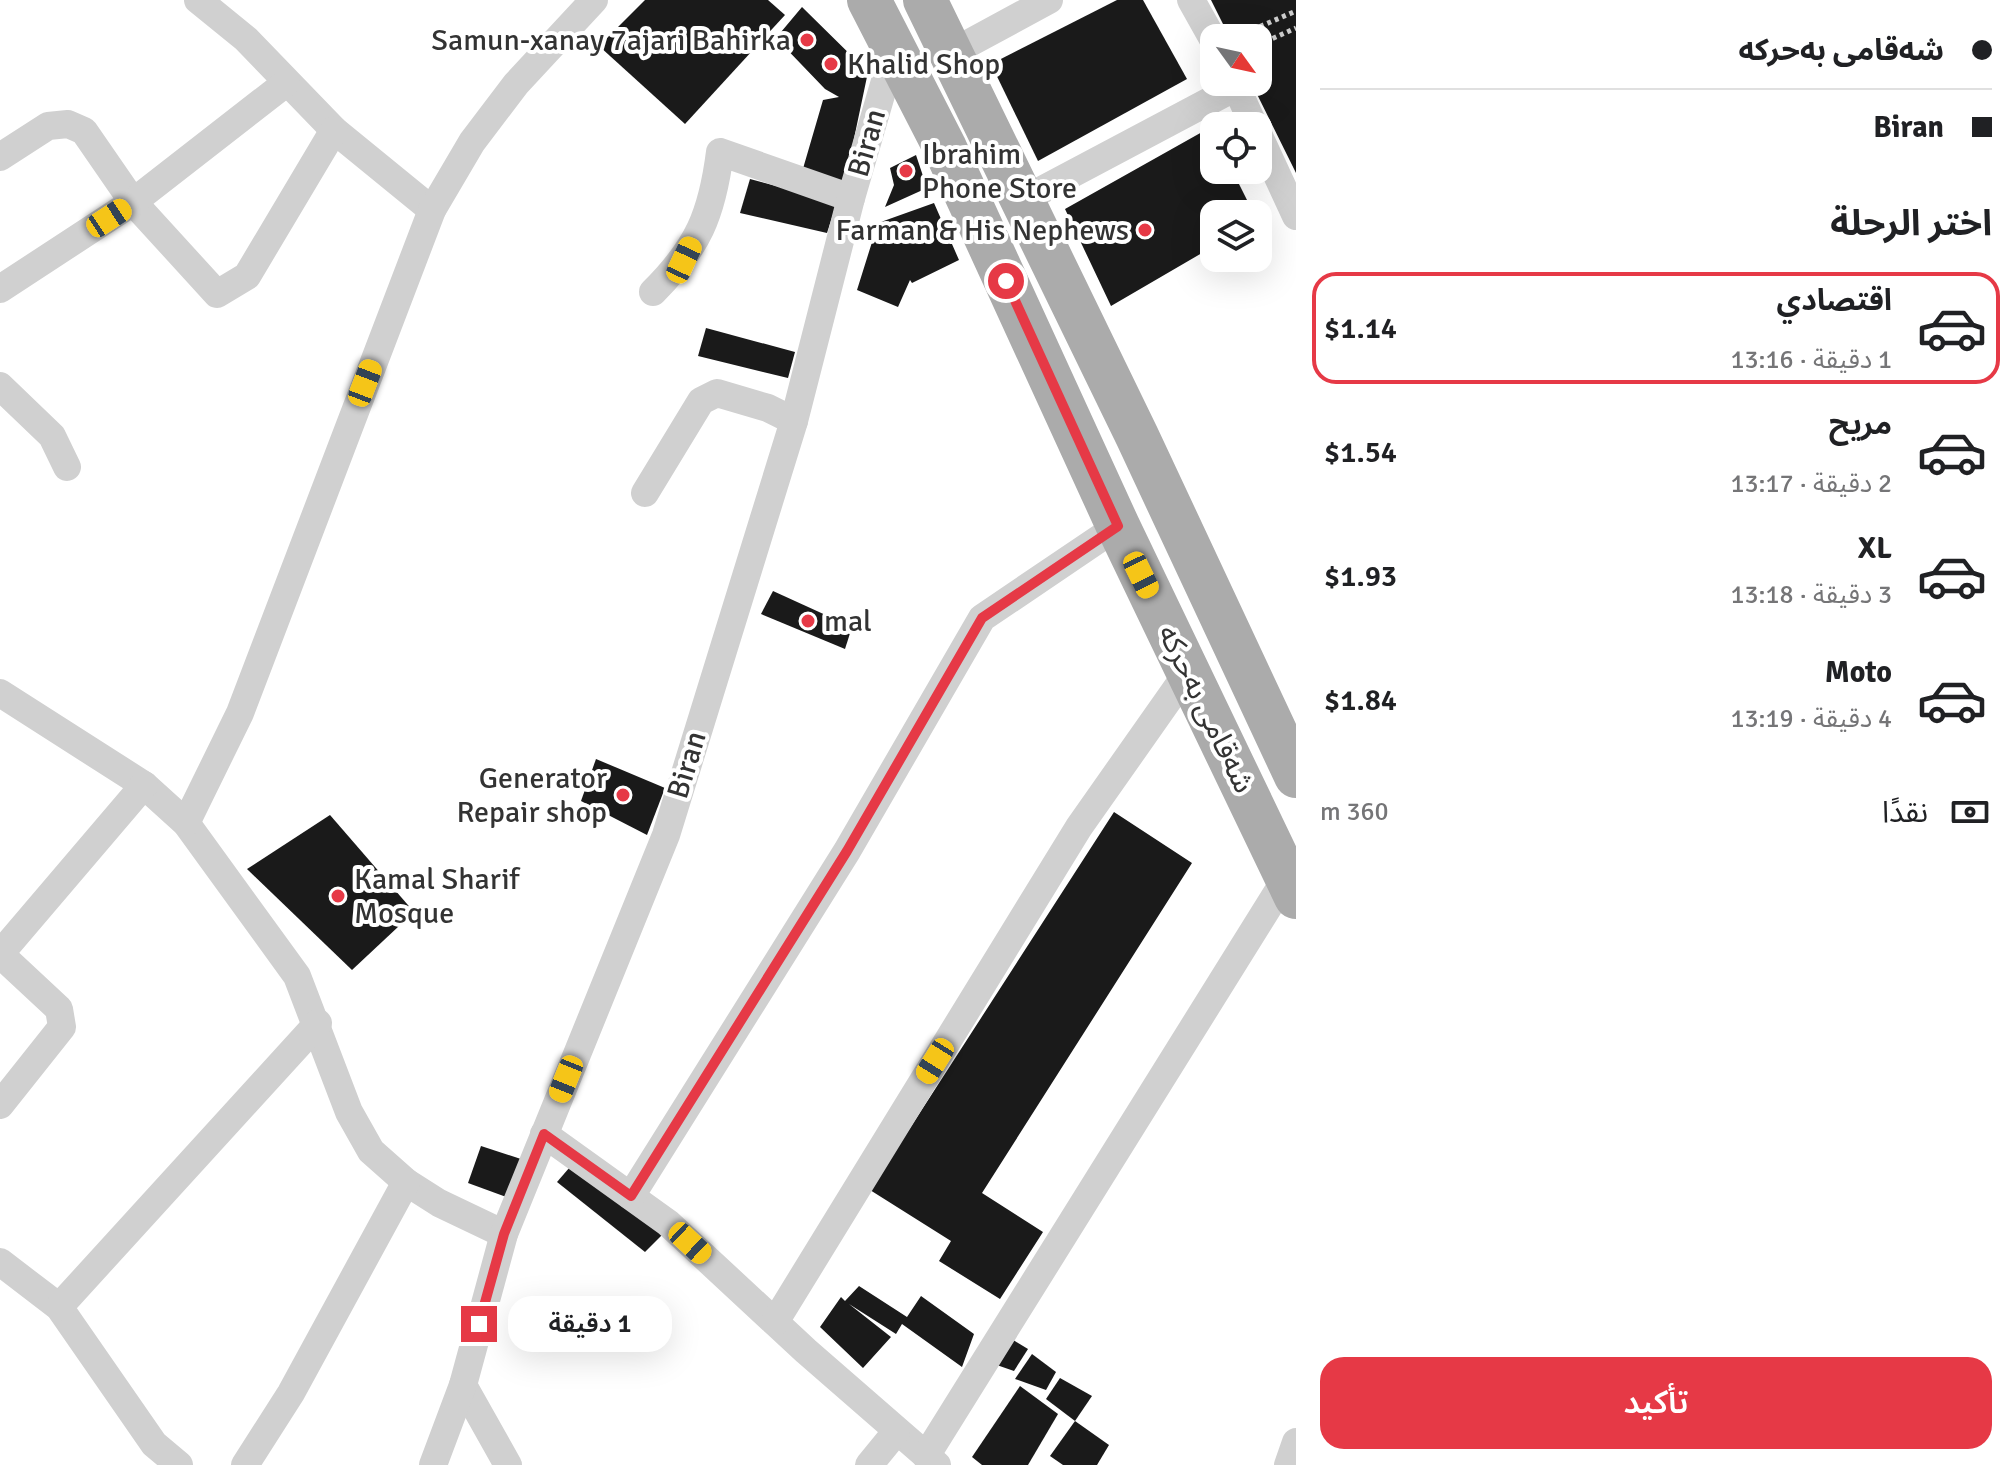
<!DOCTYPE html>
<html lang="ar">
<head>
<meta charset="utf-8">
<style>
	body { margin:0; font-family:Signika,"Noto Sans Arabic",sans-serif; background:#f6f6f6; color:#202124; direction:rtl; height:100vh; display:flex; flex-direction:column; font-size:30px; white-space:nowrap }
	* { box-sizing:border-box; margin:0 }
	p { font-size:26px; color:#757577 }
	.icon { flex:none; width:44px; height:44px; fill:none; stroke:currentColor; stroke-width:2; stroke-linecap:round; stroke-linejoin:round }
	.map { position:relative; flex:1; overflow:hidden; direction:ltr }
	.details { display:flex; flex-direction:column; background:#fff; width:720px }
	.details>* { flex:none }
	.hud { display:grid; align-content:center; height:176px; padding:0 24px; background:#fff }
	.needle { width:52px; rotate:123deg }
	.tools { position:absolute; left:1200px; top:24px; display:grid; gap:16px }
	.tools a { display:grid; place-items:center; width:72px; height:72px; border-radius:16px; background:#fff; box-shadow:0 8px 32px #0002; font-size:40px }
	.end { position:absolute; width:36px; height:36px; margin:-18px; border:10px solid #e63946; background:#fff; box-shadow:0 0 0 4px #fff }
	.from { border-radius:50% }
	.bubble { position:absolute; height:56px; border-radius:24px; background:#fff; box-shadow:0 8px 32px #0002; font-size:26px; font-weight:600; line-height:56px; text-align:center; direction:rtl }
	.car { position:absolute; width:24px; height:48px; margin:-24px -12px; border-radius:10px; box-shadow:0 0 6px 2px #0007; background:linear-gradient(#f5c518 24%,#345 0 40%,#f5c518 0 76%,#345 0 86%,#f5c518 0) }
	.hud b { display:flex; align-items:center; gap:28px; height:76px; font-size:30px }
	.hud b+b { border-top:2px solid #e0e0e0 }
	.hud i { width:20px; height:20px; background:#202124 }
	ul { padding:0; list-style:none }
	li { display:flex; align-items:center; gap:24px; height:112px; margin:0 16px 12px; padding:0 8px; border:4px solid transparent; border-radius:24px }
	li div { flex:1 }
	li b { display:block; font-size:30px }
	li em { font-style:normal; font-weight:600 }
	li.current { border-color:#e63946 }
	li>.icon { width:72px; height:72px; stroke-width:1.5 }
	h2 { padding:0 24px; font-size:36px; line-height:96px }
	.pay { display:flex; align-items:center; gap:20px; height:88px; padding:0 24px; font-size:30px }
	.pay p { margin-inline-start:auto }
	.primary-button { display:flex; gap:16px; margin-top:auto; padding:16px 24px }
	.primary-button a { flex:1; height:92px; border-radius:24px; background:#e63946; color:#fff; font-size:32px; font-weight:600; line-height:92px; text-align:center }
	main { display:flex; flex:1; min-height:0 }
	.map>svg:first-child { display:block }
</style>
</head>
<body>
<main>
<section class="details">
<div class="hud">
<b><i class="from"></i>شەقامی بەحرکە</b>
<b><i></i>Biran</b>
</div>
<h2>اختر الرحلة</h2>
<ul>
<li class="current"><svg class="icon" aria-label="car" viewBox="0 0 24 24"><path d="M5 17H2v-5l4-1 3-4h7l3 4 3 1v5h-3M9 17h6M6 11h13"/><circle cx="7" cy="17" r="2"/><circle cx="17" cy="17" r="2"/></svg><div><b>اقتصادي</b><p>1 دقيقة · 13:16</p></div><em>$1.14</em></li>
<li><svg class="icon" aria-label="car" viewBox="0 0 24 24"><path d="M5 17H2v-5l4-1 3-4h7l3 4 3 1v5h-3M9 17h6M6 11h13"/><circle cx="7" cy="17" r="2"/><circle cx="17" cy="17" r="2"/></svg><div><b>مريح</b><p>2 دقيقة · 13:17</p></div><em>$1.54</em></li>
<li><svg class="icon" aria-label="car" viewBox="0 0 24 24"><path d="M5 17H2v-5l4-1 3-4h7l3 4 3 1v5h-3M9 17h6M6 11h13"/><circle cx="7" cy="17" r="2"/><circle cx="17" cy="17" r="2"/></svg><div><b>XL</b><p>3 دقيقة · 13:18</p></div><em>$1.93</em></li>
<li><svg class="icon" aria-label="car" viewBox="0 0 24 24"><path d="M5 17H2v-5l4-1 3-4h7l3 4 3 1v5h-3M9 17h6M6 11h13"/><circle cx="7" cy="17" r="2"/><circle cx="17" cy="17" r="2"/></svg><div><b>Moto</b><p>4 دقيقة · 13:19</p></div><em>$1.84</em></li>
</ul>
<div class="pay"><svg class="icon" aria-label="cash" viewBox="0 0 24 24"><path d="M3 7h18v10H3z"/><circle cx="12" cy="12" r="2"/></svg>نقدًا<p>360 m</p></div>
<div class="primary-button"><a>تأكيد</a></div>
</section>
<div class="map">
<svg width="1296" height="1465" viewBox="0 0 1296 1465">
	<rect width="100%" height="100%" fill="#fff"/>
	<g fill="#1a1a1a">
		<polygon points="645,0 768,0 785,15 685,124 599,46"/>
		<polygon points="1117,0 1143,0 1187,79 1038,161 991,64"/>
		<polygon points="1211,0 1296,0 1296,173 1251,82 1258,82 1258,38 1230,38"/>
		<polygon points="802,7 868,72 844,186 802,172 823,100 839,97 825,89 776,38"/>
		<polygon points="1211,127 1214,170 1232,170 1254,214 1214,214 1214,246 1111,306 1065,209"/>
		<polygon points="916,155 927,188 885,207 894,185 890,168"/>
		<polygon points="750,179 837,202 827,233 740,213"/>
		<polygon points="934,203 959,260 912,283 910,280 898,307 857,290 878,223"/>
		<polygon points="706,328 795,352 788,378 698,356"/>
		<polygon points="773,591 852,627 845,649 761,614"/>
		<polygon points="596,759 665,788 647,835 581,801"/>
		<polygon points="1114,812 1192,863 982,1193 1043,1232 1000,1299 939,1261 951,1241 870,1190"/>
		<polygon points="330,815 414,912 352,970 247,869"/>
		<polygon points="481,1146 524,1160 509,1198 468,1183"/>
		<polygon points="576,1160 664,1233 645,1252 557,1182"/>
		<polygon points="859,1286 907,1317 921,1296 974,1334 962,1367 902,1324 896,1334 849,1304 891,1337 863,1368 820,1327 841,1297 845,1301"/>
		<polygon points="1010,1338 1028,1349 1014,1371 991,1363"/>
		<polygon points="1032,1354 1056,1372 1046,1390 1015,1379"/>
		<polygon points="1060,1378 1092,1396 1075,1421 1046,1399"/>
		<polygon points="1020,1386 1058,1414 1028,1465 982,1465 972,1457"/>
		<polygon points="1075,1421 1109,1445 1097,1465 1063,1465 1050,1456"/>
	</g>
	<g fill="none" stroke-linecap="round" stroke-linejoin="round">
		<g stroke="#cdcdcd" stroke-width="5" stroke-dasharray="4 4" stroke-linecap="butt">
			<polyline points="1238,36 1296,11"/>
			<polyline points="1258,45 1296,28"/>
		</g>
		<g stroke="#d0d0d0" stroke-width="28">
			<polyline points="198,0 246,39 334,130 432,210"/>
			<polyline points="1191,0 1214,41"/>
			<polyline points="951,53 1049,0"/>
			<polyline points="1234,82 1254,126"/>
			<polyline points="1258,134 1296,216"/>
			<polyline points="0,157 48,126 68,124 84,131 133,202 217,294 247,276 334,130"/>
			<polyline points="1023,200 1236,87"/>
			<polyline points="0,289 133,202 286,83"/>
			<path d="M653,292c45,-45 59,-77 67,-140l131,46"/>
			<polyline points="0,386 52,436 67,467"/>
			<polyline points="645,493 701,401 717,393 768,408 794,421"/>
			<polyline points="0,693 144,785 186,823 297,976 349,1112 371,1151 406,1182 439,1203 504,1234"/>
			<polyline points="186,823 240,713 432,210 472,142 516,84 594,0"/>
			<polyline points="0,1105 62,1027 59,1009 0,954 144,785"/>
			<polyline points="544,1134 668,1223 806,1351 937,1465"/>
			<polyline points="631,1196 847,851 982,618 1118,526"/>
			<polyline points="0,1262 59,1307 154,1444 179,1465"/>
			<polyline points="59,1307 318,1023"/>
			<polyline points="775,1322 1079,827 1188,672"/>
			<polyline points="463,1385 508,1465"/>
			<polyline points="926,1456 1287,877"/>
			<polyline points="245,1465 291,1393 406,1182"/>
			<polyline points="433,1465 463,1385 504,1234 666,835 794,421 851,198 894,50"/>
			<polyline points="869,1465 896,1432"/>
			<polyline points="1288,1465 1296,1442"/>
		</g>
		<g stroke="#ababab" stroke-width="44">
			<polyline points="869,0 944,146 1118,526 1296,897"/>
			<polyline points="925,0 1137,436 1296,776"/>
		</g>
	</g>
	<g fill="none" stroke-linecap="round" stroke-linejoin="round">
		<polyline stroke="#e63946" stroke-width="10" points="479,1324 504,1234 544,1134 631,1196 847,851 982,618 1118,526 1006,281"/>
	</g>
	<g fill="#e63946" stroke="#fff" stroke-width="3">
		<circle cx="807" cy="40" r="8"/>
		<circle cx="831" cy="64" r="8"/>
		<circle cx="906" cy="171" r="8"/>
		<circle cx="1145" cy="230" r="8"/>
		<circle cx="808" cy="621" r="8"/>
		<circle cx="623" cy="795" r="8"/>
		<circle cx="338" cy="896" r="8"/>
	</g>
	<g text-anchor="middle" dominant-baseline="central" stroke-width="8" stroke-linejoin="round" paint-order="stroke">
		<g font-size="30" fill="#333" stroke="#fff" text-anchor="start">
			<text x="791" y="40" text-anchor="end">Samun-xanay 7ajari Bahirka</text>
			<text x="847" y="64">Khalid Shop</text>
			<text x="922" y="154">Ibrahim<tspan x="922" dy="34">Phone Store</tspan></text>
			<text x="1129" y="230" text-anchor="end">Farman &amp; His Nephews</text>
			<text x="824" y="621">mal</text>
			<text x="607" y="778" text-anchor="end">Generator<tspan x="607" dy="34">Repair shop</tspan></text>
			<text x="354" y="879">Kamal Sharif<tspan x="354" dy="34">Mosque</tspan></text>
		</g>
		<g font-size="30" fill="#333" stroke="#fff">
			<text transform="translate(867 143) rotate(-74)">Biran</text>
			<text transform="translate(1206 709) rotate(64)">شەقامی بەحرکە</text>
			<text transform="translate(687 765) rotate(-73)">Biran</text>
		</g>
	</g>
</svg>
<div class="tools">
<a><svg class="needle" viewBox="-14 -14 28 28"><path d="M0-13l5 13h-10z" fill="#e53935"/><path d="M0 13l5-13h-10z" fill="#757577"/></svg></a>
<a><svg class="icon" aria-label="locate" viewBox="0 0 24 24"><circle cx="12" cy="12" r="6"/><path d="M12 2v4M12 18v4M2 12h4M18 12h4"/></svg></a>
<a><svg class="icon" aria-label="layers" viewBox="0 0 24 24"><path d="M12 4l9 5-9 5-9-5zM3 14l9 5 9-5"/></svg></a>
</div>
<i class="end from" style="left:1006px;top:281px"></i>
<i class="end" style="left:479px;top:1324px"></i>
<div class="bubble" style="left:508px;top:1296px;width:164px">1 دقيقة</div>
<i class="car" style="left:109px;top:218px;rotate:57deg"></i>
<i class="car" style="left:684px;top:260px;rotate:25deg"></i>
<i class="car" style="left:365px;top:383px;rotate:21deg"></i>
<i class="car" style="left:1141px;top:575px;rotate:154deg"></i>
<i class="car" style="left:935px;top:1061px;rotate:212deg"></i>
<i class="car" style="left:566px;top:1079px;rotate:202deg"></i>
<i class="car" style="left:690px;top:1243px;rotate:133deg"></i>
</div>
</main>
</body>
</html>
